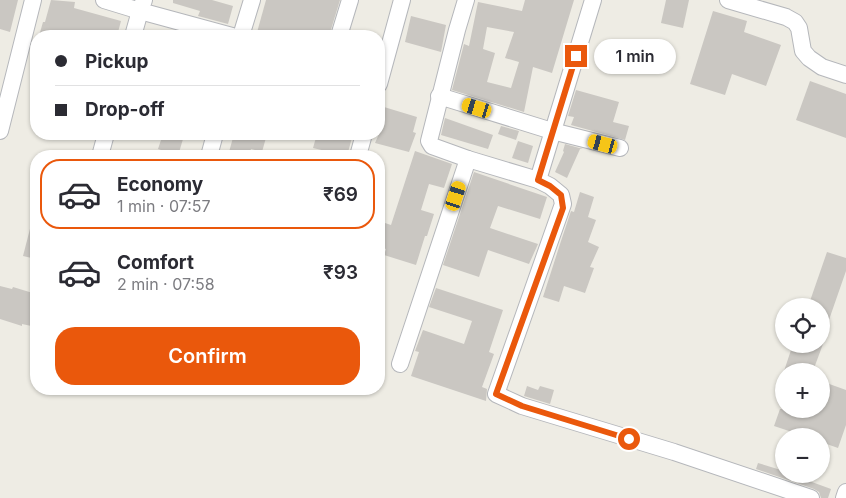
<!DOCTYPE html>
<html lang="en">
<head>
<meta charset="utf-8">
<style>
	body { margin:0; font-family:Inter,sans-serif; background:#f2f2f3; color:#2b2b33; height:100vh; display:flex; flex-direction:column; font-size:19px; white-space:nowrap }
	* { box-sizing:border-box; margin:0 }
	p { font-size:16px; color:#7c7c81 }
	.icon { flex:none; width:28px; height:28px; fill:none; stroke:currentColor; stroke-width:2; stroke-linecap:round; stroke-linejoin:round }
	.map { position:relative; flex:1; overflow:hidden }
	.panel { position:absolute; left:30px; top:150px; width:355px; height:245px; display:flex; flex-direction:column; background:#fff; border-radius:20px; box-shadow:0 1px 4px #0004 }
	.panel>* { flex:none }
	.banner { position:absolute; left:30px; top:30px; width:355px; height:110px; border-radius:20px; box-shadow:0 1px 4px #0004; display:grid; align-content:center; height:110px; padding:0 25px; background:#fff }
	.buttons { position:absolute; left:775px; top:298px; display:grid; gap:10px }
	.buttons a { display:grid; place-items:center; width:55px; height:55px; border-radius:50%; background:#fff; box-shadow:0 1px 4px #0004; font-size:25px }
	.end { position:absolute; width:22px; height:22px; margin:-11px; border:6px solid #ea580c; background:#fff; box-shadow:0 0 0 2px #fff }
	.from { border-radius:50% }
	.bubble { position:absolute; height:35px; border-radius:18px; background:#fff; box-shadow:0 1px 4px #0004; font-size:16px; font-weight:600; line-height:35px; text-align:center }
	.car { position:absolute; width:15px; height:30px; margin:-15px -8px; border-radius:6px; box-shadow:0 0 4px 1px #0007; background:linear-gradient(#f5c518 24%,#345 0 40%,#f5c518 0 76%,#345 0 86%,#f5c518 0) }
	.banner b { display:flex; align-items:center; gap:18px; height:48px; font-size:19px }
	.banner b+b { border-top:1px solid #e1e1e2 }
	.banner i { width:12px; height:12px; background:#2b2b33 }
	ul { padding:9px 0 0; list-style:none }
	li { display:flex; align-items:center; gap:15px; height:70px; margin:0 10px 8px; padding:0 15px; border:2px solid transparent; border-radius:20px }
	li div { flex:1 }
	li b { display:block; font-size:19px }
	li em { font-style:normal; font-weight:600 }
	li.on { border-color:#ea580c }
	li>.icon { width:45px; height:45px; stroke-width:1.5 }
	.primary-button { display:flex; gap:10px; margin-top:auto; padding:10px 25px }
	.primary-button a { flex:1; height:58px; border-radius:20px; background:#ea580c; color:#fff; font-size:20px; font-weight:600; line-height:58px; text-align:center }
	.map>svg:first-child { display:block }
</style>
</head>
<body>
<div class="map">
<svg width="846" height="498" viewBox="0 0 846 498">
	<rect width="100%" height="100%" fill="#eeece4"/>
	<g fill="#cac7c2" fill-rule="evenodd">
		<polygon points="0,0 18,0 10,32 0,29"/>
		<polygon points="51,0 75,2 74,8 121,21 117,36 39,36 43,22 45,22"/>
		<polygon points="173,0 212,0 233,6 228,24 198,16 200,11 173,3"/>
		<polygon points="266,0 340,0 329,36 256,36"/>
		<path d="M525,0h49l-22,73 -19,-6 -9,45 -72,-22 12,-46 5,2 9,-44 44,9zM487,27l27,5 -9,26 14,4 -8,26 -24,-6 8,-29 -12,-4z"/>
		<polygon points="666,0 689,0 683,28 661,23"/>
		<polygon points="713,11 747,21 744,32 781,45 766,86 732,74 725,95 690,84"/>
		<polygon points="411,16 446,25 441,52 405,42"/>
		<polygon points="810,81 846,94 846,138 796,120"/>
		<polygon points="576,90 619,102 613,122 629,126 625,140 571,125 574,117 568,116"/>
		<polygon points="384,107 417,117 413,132 416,133 409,152 375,143 379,134"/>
		<polygon points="445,118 493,135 488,149 441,135"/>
		<polygon points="501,126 519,131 516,140 498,134"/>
		<polygon points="163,134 169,134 183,139 178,156 158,149"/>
		<polygon points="234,134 267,134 262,152 251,149 249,156 229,152"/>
		<polygon points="317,134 353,134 347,156 313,148"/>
		<polygon points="518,141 533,146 528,163 512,158"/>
		<polygon points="565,144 583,149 580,149 567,178 555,172 564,152 563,151"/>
		<polygon points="415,151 452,164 444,188 429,184 421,210 434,214 427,236 425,236 416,265 384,255 386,249 379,247 379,221 391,225"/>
		<polygon points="474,172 547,197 540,219 498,206 490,228 538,244 529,264 488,250 479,277 443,265"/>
		<polygon points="580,192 594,197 588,217 596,220 588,242 599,247 590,267 594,268 585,293 564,286 559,302 543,297 561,241 571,211 574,212"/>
		<polygon points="32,221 36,222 36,259 23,256"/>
		<polygon points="827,252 846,258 846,271 823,337 821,337 821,305 810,301"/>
		<polygon points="0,286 12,289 13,287 36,294 36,327 22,324 22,326 0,319"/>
		<polygon points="436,288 503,310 489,352 494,354 482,387 487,389 486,401 411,376 419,352 415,351 423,330 464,344 472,321 429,307"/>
		<polygon points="793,344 823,344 813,371 784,371"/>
		<polygon points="821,381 846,390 846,425 838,448 821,442 821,436 804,436 774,426 780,409 821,409"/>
		<polygon points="527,386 538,390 540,386 554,390 550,404 524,396"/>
		<polygon points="758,463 784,471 784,474 790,474 831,489 828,498 821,498 819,492 814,489 756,469"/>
	</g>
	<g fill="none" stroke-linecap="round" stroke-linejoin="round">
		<g stroke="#b5b7bb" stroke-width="18">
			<g id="minor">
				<polyline points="104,0 140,11 133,36"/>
				<polyline points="144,0 140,11 232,36"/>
				<polyline points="466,0 457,30 429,141 432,146 468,159 538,180 550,186 561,195 563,204 496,394 522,406 674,452 811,498"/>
				<polyline points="728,0 786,17 795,22 799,28 803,51 809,58 822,67 846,75"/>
				<polyline points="241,36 252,0"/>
				<polyline points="339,36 350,0"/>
				<polyline points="379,84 402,0"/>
				<polyline points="439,96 552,131 620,148"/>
				<polyline points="0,131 33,0"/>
				<polyline points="100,156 106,134"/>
				<polyline points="209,156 215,134"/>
				<polyline points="358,156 364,134"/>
				<polyline points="538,180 593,0"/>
				<polyline points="400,364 468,159"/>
				<polyline points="844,498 846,492"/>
			</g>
		</g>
		<use href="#minor" stroke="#fff" stroke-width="16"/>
	</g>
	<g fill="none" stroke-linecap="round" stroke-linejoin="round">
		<polyline stroke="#ea580c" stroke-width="6" points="576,56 538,180 550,186 561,195 563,208 496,394 522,406 629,439"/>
	</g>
</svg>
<div class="buttons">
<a><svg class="icon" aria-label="locate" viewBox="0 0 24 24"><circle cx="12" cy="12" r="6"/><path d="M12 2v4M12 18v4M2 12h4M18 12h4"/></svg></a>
<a>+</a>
<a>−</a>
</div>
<i class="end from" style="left:629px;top:439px"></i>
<i class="end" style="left:576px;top:56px"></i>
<div class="bubble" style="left:594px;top:39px;width:82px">1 min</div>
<i class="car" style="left:477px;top:108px;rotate:287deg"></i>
<i class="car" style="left:603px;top:144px;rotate:285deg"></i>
<i class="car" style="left:456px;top:196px;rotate:18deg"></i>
<div class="banner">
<b><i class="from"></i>Pickup</b>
<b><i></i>Drop-off</b>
</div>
<section class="panel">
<ul>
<li class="on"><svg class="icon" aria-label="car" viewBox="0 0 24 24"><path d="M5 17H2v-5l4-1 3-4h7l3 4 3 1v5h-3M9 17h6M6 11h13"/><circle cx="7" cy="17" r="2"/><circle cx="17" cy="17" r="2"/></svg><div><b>Economy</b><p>1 min · 07:57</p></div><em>₹69</em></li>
<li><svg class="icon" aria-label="car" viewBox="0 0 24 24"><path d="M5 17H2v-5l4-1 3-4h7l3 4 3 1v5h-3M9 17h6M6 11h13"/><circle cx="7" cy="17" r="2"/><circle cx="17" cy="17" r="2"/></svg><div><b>Comfort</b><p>2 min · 07:58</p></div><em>₹93</em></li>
</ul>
<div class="primary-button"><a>Confirm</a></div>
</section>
</div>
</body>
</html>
